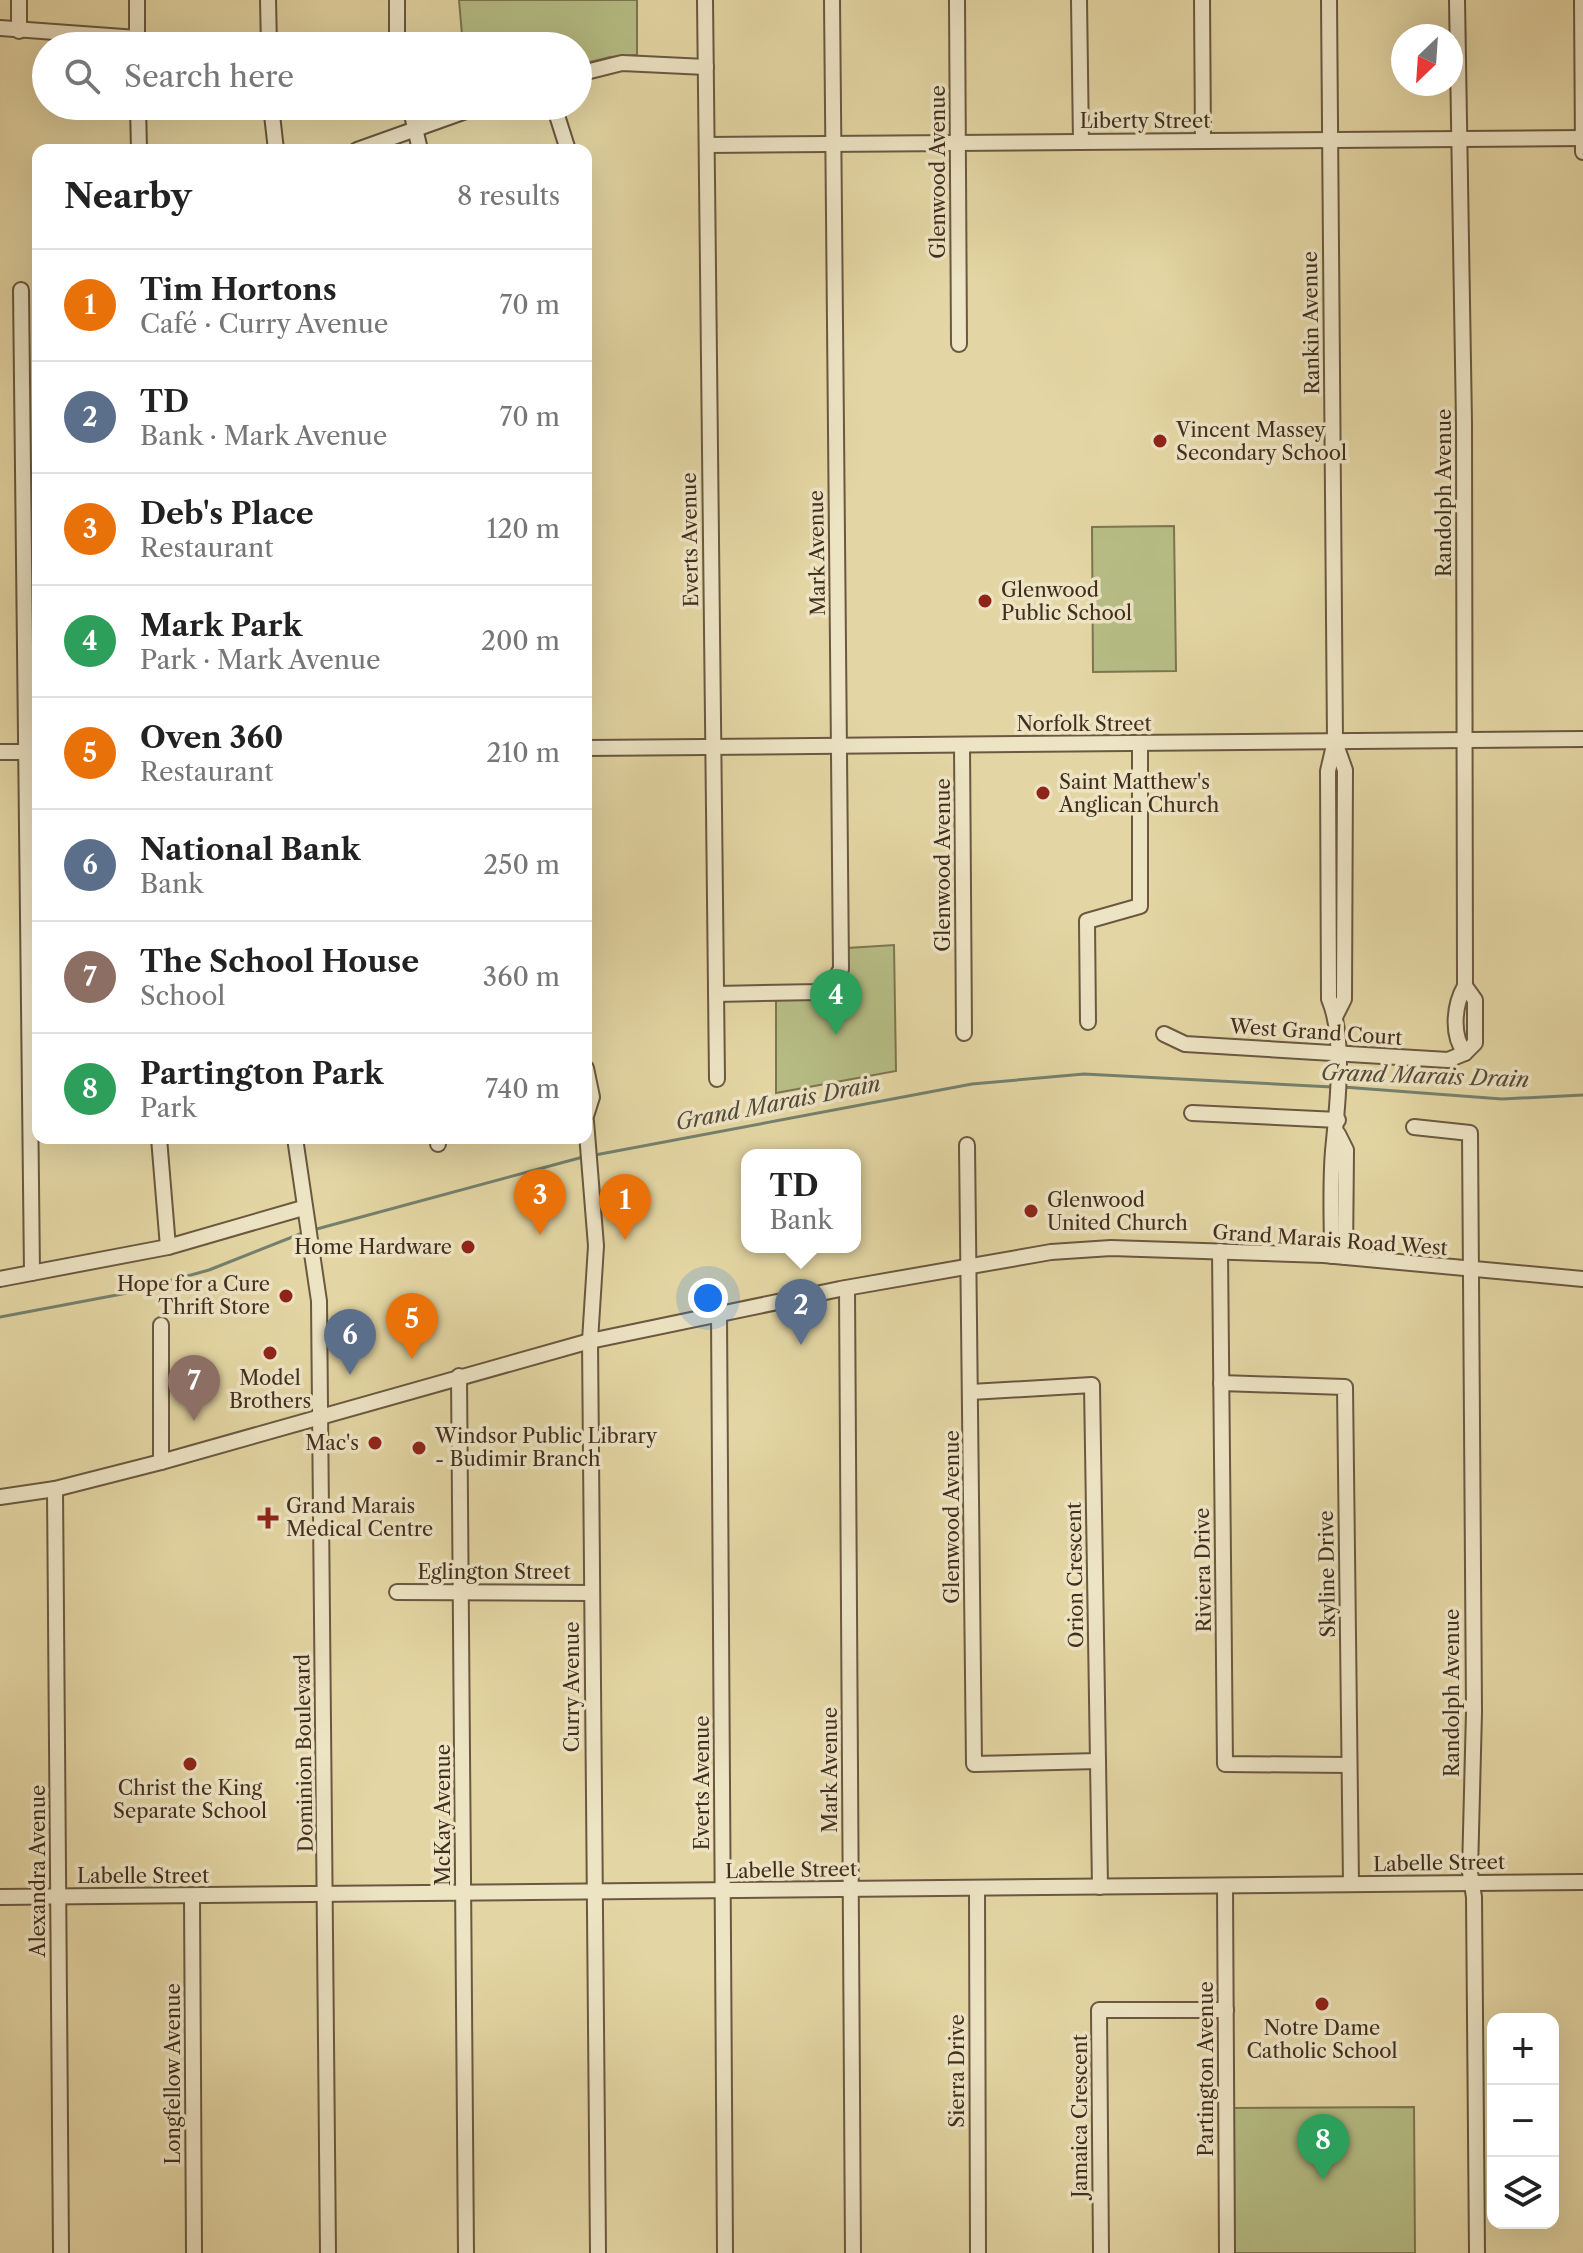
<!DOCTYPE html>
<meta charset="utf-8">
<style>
body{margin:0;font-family:"Libre Caslon Text",serif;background:#f2f2f2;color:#222}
.controls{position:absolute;right:24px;bottom:24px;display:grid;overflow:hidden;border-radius:16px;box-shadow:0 8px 32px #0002}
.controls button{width:72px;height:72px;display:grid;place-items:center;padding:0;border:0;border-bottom:2px solid #e0e0e0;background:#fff;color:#222;font:40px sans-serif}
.compass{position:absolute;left:1391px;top:24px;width:72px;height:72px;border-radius:50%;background:#fff;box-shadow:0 8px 32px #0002;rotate:205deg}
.you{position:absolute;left:708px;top:1298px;width:28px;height:28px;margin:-20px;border:6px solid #fff;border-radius:50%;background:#1a73e8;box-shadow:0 0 0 12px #1a73e833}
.badge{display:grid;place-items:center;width:52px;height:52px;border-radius:50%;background:#8f2418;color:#fff;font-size:26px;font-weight:700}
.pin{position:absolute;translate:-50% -66px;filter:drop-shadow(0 2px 4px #0008)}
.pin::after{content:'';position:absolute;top:42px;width:28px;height:24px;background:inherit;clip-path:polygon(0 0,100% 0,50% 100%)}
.popup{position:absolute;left:741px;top:1149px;width:120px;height:104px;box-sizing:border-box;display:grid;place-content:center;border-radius:16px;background:#fff;filter:drop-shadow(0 2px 6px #0005);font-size:26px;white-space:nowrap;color:#767676}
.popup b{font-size:30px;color:#222}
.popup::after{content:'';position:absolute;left:50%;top:100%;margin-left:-16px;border:16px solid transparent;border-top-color:#fff}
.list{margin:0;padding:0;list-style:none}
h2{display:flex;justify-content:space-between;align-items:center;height:104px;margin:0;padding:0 32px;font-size:34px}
h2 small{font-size:26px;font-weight:400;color:#767676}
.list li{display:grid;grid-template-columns:52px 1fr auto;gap:24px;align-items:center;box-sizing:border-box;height:112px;padding:0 32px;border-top:2px solid #e0e0e0}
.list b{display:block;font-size:30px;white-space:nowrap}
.list p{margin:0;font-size:26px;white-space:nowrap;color:#767676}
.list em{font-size:26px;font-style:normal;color:#767676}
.icon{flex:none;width:44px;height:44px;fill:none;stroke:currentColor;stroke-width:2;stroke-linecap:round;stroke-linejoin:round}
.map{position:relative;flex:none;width:1583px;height:2253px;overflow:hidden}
.search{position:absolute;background:#fff;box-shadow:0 8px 32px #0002;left:32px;top:32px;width:560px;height:88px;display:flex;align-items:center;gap:20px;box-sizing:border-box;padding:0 28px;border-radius:44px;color:#767676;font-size:30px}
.panel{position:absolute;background:#fff;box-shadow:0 8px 32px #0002;left:32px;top:144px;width:560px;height:1000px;border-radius:16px}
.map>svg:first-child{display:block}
.green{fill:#b6bd85;stroke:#7c7652;stroke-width:2}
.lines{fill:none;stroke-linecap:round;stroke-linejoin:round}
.stream{stroke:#74816e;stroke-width:3}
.minor-casing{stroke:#6a5840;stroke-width:18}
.minor{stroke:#ede4c4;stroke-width:14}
.poi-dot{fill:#8f2418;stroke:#ede4c4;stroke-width:3}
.labels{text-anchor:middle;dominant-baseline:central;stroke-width:7;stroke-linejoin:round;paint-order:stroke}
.street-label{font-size:20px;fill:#422e1f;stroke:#ede4c4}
.poi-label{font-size:20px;fill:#422e1f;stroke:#ede4c4;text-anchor:start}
.water-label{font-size:22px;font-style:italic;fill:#534a39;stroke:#ede4c4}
</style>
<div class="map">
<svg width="1583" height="2253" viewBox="0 0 1583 2253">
<rect width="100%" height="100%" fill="#e4d6a4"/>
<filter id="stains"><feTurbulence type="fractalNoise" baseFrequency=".0025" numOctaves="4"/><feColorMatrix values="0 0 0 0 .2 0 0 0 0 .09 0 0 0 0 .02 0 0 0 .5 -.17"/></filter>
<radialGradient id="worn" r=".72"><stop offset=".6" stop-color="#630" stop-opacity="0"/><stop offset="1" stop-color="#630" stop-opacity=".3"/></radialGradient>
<g class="green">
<polygon points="459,0 637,0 637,55 610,57 578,65 578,46 463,46"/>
<polygon points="1174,526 1176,671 1093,672 1092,527"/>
<polygon points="894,945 896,1071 776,1093 776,1000 836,988 846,976 847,948"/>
<polygon points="1414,2107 1415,2253 1233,2253 1232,2108"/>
</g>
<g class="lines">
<g class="stream">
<polyline points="1343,1087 1502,1099 1583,1095"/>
<polyline points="595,1155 972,1084 1084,1074 1332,1087"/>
<polyline points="313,1230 583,1157"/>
<polyline points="0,1317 122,1294 209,1270 305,1232"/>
</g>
<g class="minor-casing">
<g id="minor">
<polyline points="19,0 19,31"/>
<polyline points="137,0 137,46"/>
<polyline points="268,0 269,46"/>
<polyline points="397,0 397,46"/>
<polyline points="705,0 717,1079"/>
<polyline points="957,0 959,344"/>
<polyline points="1079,0 1081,142"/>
<polyline points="1202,0 1203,141"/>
<path d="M1329,0L1335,741L1328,771L1329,999C1346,1039 1337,1108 1333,1151C1330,1186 1332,1222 1332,1256"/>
<path d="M1457,0L1464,423L1465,986C1454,1005 1451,1035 1465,1053"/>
<polyline points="1582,0 1583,152"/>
<polyline points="0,28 137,38"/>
<polyline points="578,74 622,63 706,67"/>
<polyline points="138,106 139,150"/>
<polyline points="271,106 276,150"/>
<polyline points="410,106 420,150"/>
<polyline points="554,106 568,150"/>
<polyline points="707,145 1583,138"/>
<polyline points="357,150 480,106"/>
<polyline points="21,290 32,1273"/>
<polyline points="1335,742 1345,770 1344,999 1336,1015"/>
<polyline points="962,745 964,1033"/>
<polyline points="586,748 1583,739"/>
<polyline points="0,752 38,752"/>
<polyline points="716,994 819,992 832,984 841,969 832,0"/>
<polyline points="1088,1022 1087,921 1140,906 1140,743"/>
<polyline points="1164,1034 1185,1044 1448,1060 1465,1053 1475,1043 1475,1000 1465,986"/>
<polyline points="586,1068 592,1097 586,1116"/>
<polyline points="1192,1113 1338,1120"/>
<polyline points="586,1121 596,1246 590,1341 598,2253"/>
<polyline points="1414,1127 1470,1133 1474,1712 1470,1872 1474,1897 1477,2253"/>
<polyline points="1338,1134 1346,1150 1345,1257"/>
<polyline points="159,1138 168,1247"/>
<polyline points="295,1138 319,1301 328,2253"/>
<polyline points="438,1138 438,1144"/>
<polyline points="967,1145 974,1764 1098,1761"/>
<polyline points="1220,1251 1225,1764 1349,1765"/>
<polyline points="0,1279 168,1247 303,1208"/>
<polyline points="847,1288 853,2253"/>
<polyline points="719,1314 725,2253"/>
<polyline points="161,1325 161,1462"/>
<polyline points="459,1376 466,2253"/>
<polyline points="1221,1383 1345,1387 1351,1884"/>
<polyline points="971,1392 1092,1385 1100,1887"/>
<polyline points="55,1489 61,2253"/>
<polyline points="0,1497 55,1489 161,1462 590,1341 840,1289 1051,1252 1111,1248 1324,1255 1583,1279"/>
<polyline points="397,1592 591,1593"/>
<polyline points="1225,1886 1227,2253"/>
<polyline points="977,1888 978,2253"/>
<polyline points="192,1896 194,2253"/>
<polyline points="0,1897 1583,1882"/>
<polyline points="1101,2253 1099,2010 1226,2010"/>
</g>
</g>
<use href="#minor" class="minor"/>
</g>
<g class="poi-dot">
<circle cx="1160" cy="441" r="8"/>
<circle cx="985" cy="601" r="8"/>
<circle cx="1043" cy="793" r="8"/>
<circle cx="1031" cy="1211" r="8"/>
<circle cx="468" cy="1247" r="8"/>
<circle cx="286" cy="1296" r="8"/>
<circle cx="270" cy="1353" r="8"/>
<circle cx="375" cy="1443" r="8"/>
<circle cx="419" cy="1448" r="8"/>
<path d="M264 1506h8v8h8v8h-8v8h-8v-8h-8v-8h8z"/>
<circle cx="190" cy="1764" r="8"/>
<circle cx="1322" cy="2004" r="8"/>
</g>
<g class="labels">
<g class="street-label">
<text x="1145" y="121">Liberty Street</text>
<text transform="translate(938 172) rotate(-90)">Glenwood Avenue</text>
<text transform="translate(1311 323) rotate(-91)">Rankin Avenue</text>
<text transform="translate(1444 493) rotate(-90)">Randolph Avenue</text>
<text transform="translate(690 540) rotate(-91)">Everts Avenue</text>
<text transform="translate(817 553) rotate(-91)">Mark Avenue</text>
<text x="1084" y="724">Norfolk Street</text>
<text transform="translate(943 865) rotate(-90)">Glenwood Avenue</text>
<text transform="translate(1316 1032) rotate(4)">West Grand Court</text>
<text transform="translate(1330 1240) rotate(4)">Grand Marais Road West</text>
<text transform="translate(952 1517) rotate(-90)">Glenwood Avenue</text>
<text transform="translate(1203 1570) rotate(-91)">Riviera Drive</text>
<text x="494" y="1572">Eglington Street</text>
<text transform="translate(1327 1574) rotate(-91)">Skyline Drive</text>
<text transform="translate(1075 1575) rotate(-91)">Orion Crescent</text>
<text transform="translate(572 1687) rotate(-90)">Curry Avenue</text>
<text transform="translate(1452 1693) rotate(-90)">Randolph Avenue</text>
<text transform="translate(304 1753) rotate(-91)">Dominion Boulevard</text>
<text transform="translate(830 1770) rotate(-90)">Mark Avenue</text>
<text transform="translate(702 1783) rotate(-90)">Everts Avenue</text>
<text transform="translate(443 1815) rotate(-90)">McKay Avenue</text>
<text transform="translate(1439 1863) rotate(-1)">Labelle Street</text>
<text transform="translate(791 1870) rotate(-1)">Labelle Street</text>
<text transform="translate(38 1871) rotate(-90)">Alexandra Avenue</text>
<text x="143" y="1876">Labelle Street</text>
<text transform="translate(1206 2069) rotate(-90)">Partington Avenue</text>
<text transform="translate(957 2071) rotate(-90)">Sierra Drive</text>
<text transform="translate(173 2074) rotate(-90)">Longfellow Avenue</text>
<text transform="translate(1080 2116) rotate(-90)">Jamaica Crescent</text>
</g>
<g class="poi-label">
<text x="1176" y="430">Vincent Massey<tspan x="1176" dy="23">Secondary School</tspan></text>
<text x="1001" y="590">Glenwood<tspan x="1001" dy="23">Public School</tspan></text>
<text x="1059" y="782">Saint Matthew's<tspan x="1059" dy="23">Anglican Church</tspan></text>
<text x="1047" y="1200">Glenwood<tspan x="1047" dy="23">United Church</tspan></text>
<text x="452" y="1247" text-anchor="end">Home Hardware</text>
<text x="270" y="1284" text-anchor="end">Hope for a Cure<tspan x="270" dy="23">Thrift Store</tspan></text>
<text x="270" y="1378" text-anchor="middle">Model<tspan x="270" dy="23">Brothers</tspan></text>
<text x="435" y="1436">Windsor Public Library<tspan x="435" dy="23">- Budimir Branch</tspan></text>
<text x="359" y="1443" text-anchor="end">Mac's</text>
<text x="286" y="1506">Grand Marais<tspan x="286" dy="23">Medical Centre</tspan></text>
<text x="190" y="1788" text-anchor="middle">Christ the King<tspan x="190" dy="23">Separate School</tspan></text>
<text x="1322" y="2028" text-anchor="middle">Notre Dame<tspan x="1322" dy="23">Catholic School</tspan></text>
</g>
<g class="water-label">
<text transform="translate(1425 1076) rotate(2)">Grand Marais Drain</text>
<text transform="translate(778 1103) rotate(-11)">Grand Marais Drain</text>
</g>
</g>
<rect width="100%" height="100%" filter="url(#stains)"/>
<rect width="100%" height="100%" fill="url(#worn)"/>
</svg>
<div class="controls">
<button>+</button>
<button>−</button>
<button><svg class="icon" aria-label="layers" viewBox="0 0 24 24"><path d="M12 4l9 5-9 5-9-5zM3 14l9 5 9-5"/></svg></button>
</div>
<svg class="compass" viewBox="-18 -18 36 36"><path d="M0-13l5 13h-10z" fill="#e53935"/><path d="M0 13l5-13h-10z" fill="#767676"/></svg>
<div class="you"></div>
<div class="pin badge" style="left:625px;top:1240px;background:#e8710a">1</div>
<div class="pin badge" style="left:801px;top:1345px;background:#5c6f8a">2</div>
<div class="popup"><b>TD</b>Bank</div>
<div class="pin badge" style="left:540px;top:1235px;background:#e8710a">3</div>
<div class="pin badge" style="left:836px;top:1035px;background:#2e9e5b">4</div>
<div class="pin badge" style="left:412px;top:1359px;background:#e8710a">5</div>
<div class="pin badge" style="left:350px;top:1375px;background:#5c6f8a">6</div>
<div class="pin badge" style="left:194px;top:1421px;background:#8d6e63">7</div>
<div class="pin badge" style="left:1323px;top:2180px;background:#2e9e5b">8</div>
<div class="search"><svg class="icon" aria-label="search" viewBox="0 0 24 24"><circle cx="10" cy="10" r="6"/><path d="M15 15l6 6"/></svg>Search here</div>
<section class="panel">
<h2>Nearby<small>8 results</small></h2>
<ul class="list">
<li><span class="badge" style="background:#e8710a">1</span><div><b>Tim Hortons</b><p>Café · Curry Avenue</p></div><em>70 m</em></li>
<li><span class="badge" style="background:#5c6f8a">2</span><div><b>TD</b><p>Bank · Mark Avenue</p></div><em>70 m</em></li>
<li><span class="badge" style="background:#e8710a">3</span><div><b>Deb's Place</b><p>Restaurant</p></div><em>120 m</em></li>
<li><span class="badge" style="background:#2e9e5b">4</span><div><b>Mark Park</b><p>Park · Mark Avenue</p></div><em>200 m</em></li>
<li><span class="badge" style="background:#e8710a">5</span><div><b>Oven 360</b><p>Restaurant</p></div><em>210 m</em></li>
<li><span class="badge" style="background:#5c6f8a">6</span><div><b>National Bank</b><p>Bank</p></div><em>250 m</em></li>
<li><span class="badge" style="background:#8d6e63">7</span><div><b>The School House</b><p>School</p></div><em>360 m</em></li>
<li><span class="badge" style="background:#2e9e5b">8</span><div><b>Partington Park</b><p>Park</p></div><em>740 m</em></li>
</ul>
</section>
</div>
